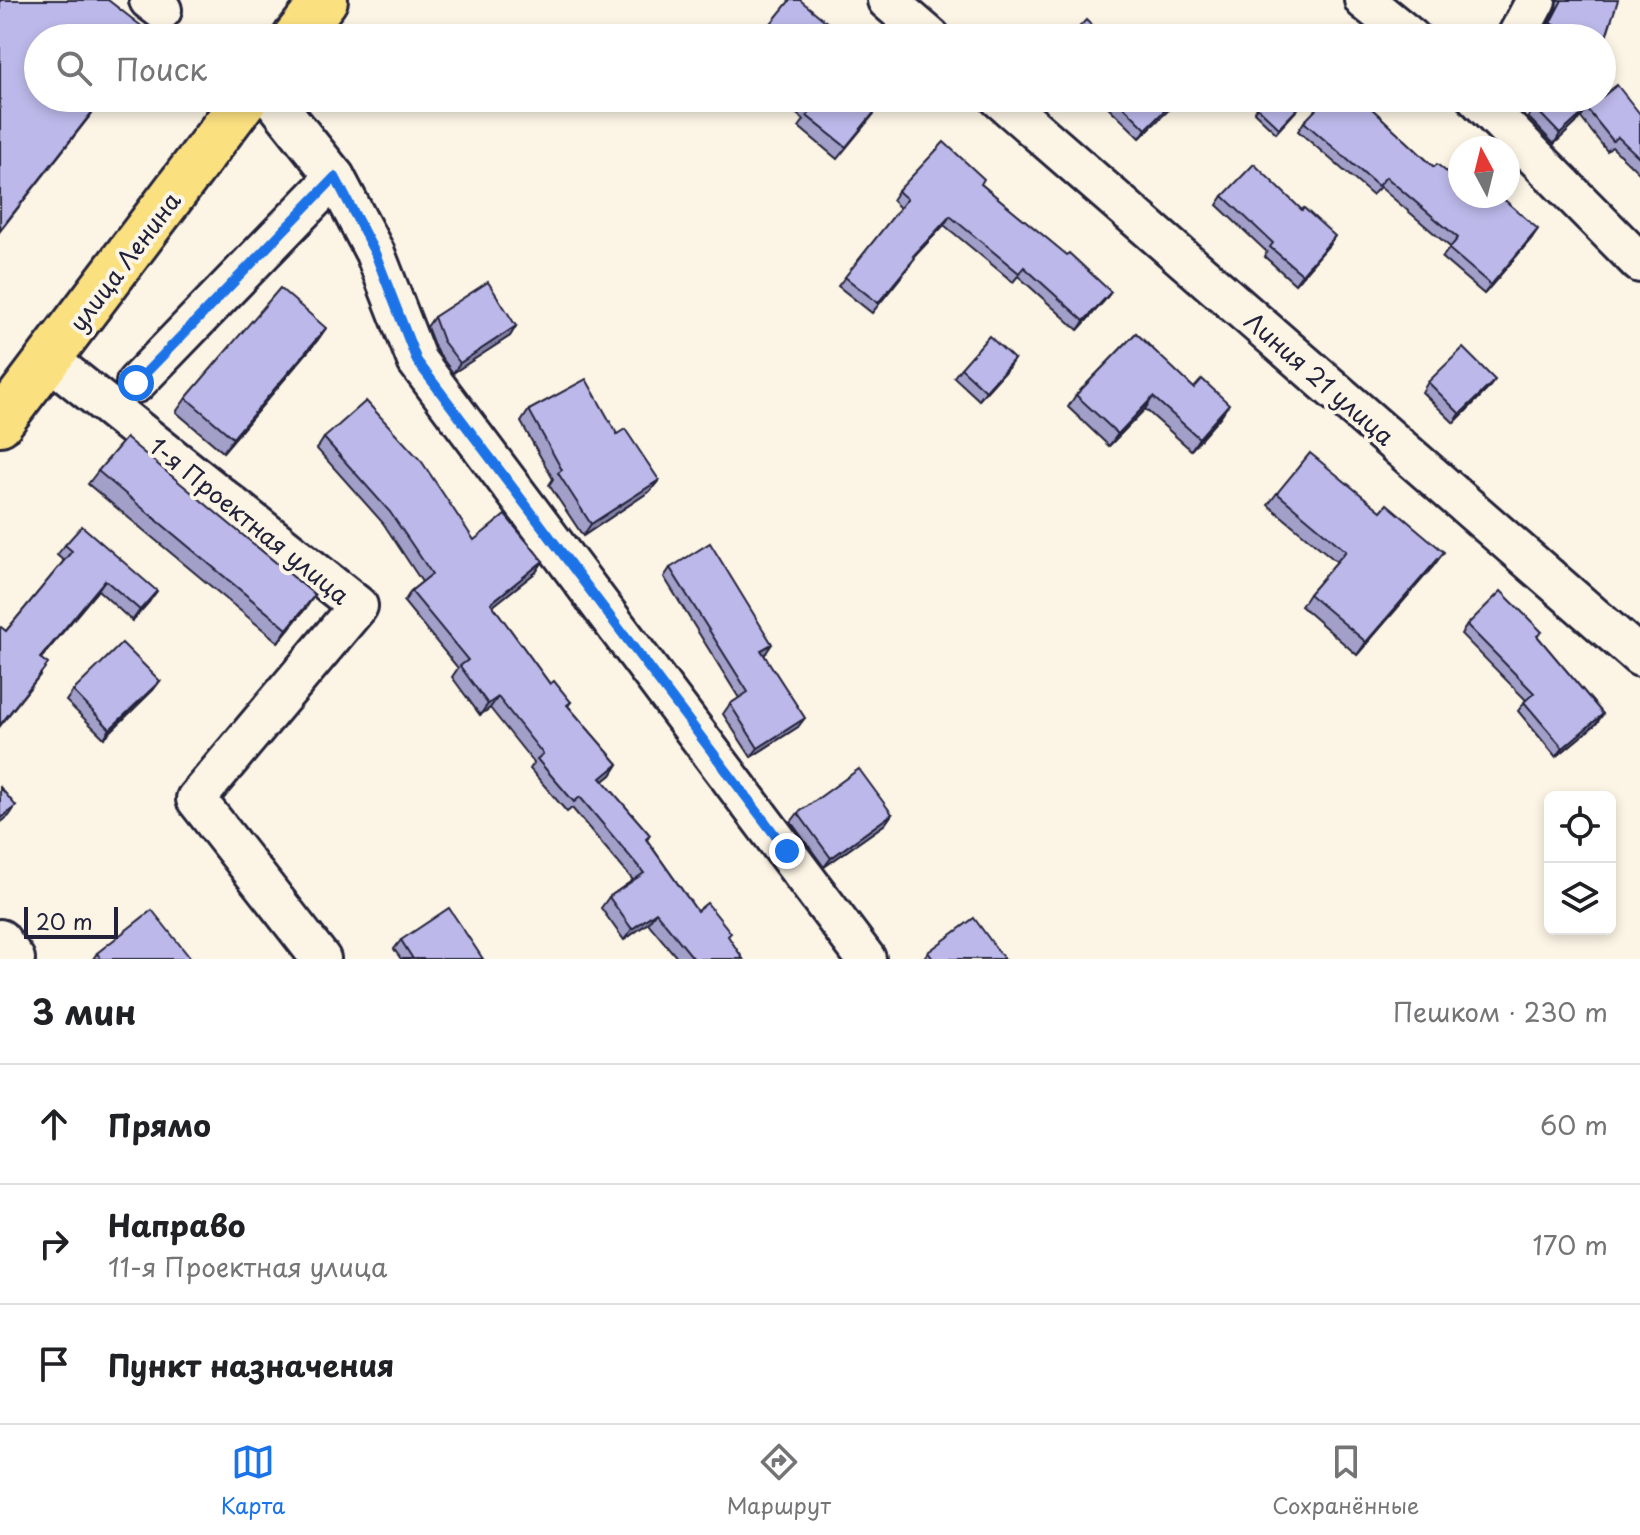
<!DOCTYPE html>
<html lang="ru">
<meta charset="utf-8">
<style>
body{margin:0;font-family:"Playpen Sans",sans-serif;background:#f6f6f6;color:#202124}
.controls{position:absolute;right:24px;bottom:24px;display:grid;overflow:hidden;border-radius:12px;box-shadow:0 4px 12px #0003}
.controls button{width:72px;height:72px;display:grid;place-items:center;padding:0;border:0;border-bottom:2px solid #e0e0e0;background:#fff;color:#202124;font:40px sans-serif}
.compass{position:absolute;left:1448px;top:136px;width:72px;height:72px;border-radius:50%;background:#fff;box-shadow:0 4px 12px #0003;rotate:353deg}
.scale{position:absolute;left:24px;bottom:20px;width:94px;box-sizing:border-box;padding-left:8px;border:4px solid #22223b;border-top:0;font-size:22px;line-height:28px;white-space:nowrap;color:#22223b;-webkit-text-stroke:6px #fcf5e5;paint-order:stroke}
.stop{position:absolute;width:24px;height:24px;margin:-18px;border:6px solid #1a73e8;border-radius:50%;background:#fff}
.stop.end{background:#1a73e8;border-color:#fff;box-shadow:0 2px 8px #0008}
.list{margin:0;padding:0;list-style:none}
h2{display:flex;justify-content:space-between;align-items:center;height:104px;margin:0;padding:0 32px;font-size:34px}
h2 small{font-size:26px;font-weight:400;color:#757577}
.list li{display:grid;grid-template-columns:52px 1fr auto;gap:24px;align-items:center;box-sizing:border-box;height:120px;padding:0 32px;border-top:2px solid #e0e0e0}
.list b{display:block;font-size:30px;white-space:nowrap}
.list p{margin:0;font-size:26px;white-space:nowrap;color:#757577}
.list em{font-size:26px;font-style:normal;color:#757577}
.icon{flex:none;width:44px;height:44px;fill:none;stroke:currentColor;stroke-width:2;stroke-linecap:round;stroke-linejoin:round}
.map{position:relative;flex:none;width:1640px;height:959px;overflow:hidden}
.search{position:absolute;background:#fff;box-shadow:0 4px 12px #0003;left:24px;right:24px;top:24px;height:88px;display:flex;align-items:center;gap:20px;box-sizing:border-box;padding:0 28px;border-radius:44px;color:#757577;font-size:30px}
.sheet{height:464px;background:#fff}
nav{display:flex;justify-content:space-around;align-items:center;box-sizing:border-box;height:112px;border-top:2px solid #e0e0e0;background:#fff;font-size:22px;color:#757577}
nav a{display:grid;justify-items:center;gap:4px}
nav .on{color:#1a73e8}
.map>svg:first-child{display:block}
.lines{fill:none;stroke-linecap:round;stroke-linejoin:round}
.minor-casing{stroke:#22223b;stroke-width:44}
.major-casing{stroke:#22223b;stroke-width:50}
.minor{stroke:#fcf5e5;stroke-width:38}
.major{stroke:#fbe080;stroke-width:44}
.wall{fill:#a29fc9;stroke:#22223b;stroke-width:2}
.shaded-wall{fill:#8482a4;stroke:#22223b;stroke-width:2}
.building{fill:#bcb9ea;stroke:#22223b;stroke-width:2}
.route{stroke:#1a73e8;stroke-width:10}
.labels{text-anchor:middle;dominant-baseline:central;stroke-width:8;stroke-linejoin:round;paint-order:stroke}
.street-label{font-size:24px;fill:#22223b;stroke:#fcf5e5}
</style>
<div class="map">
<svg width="1640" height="959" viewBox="0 0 1640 959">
<rect width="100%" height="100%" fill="#fcf5e5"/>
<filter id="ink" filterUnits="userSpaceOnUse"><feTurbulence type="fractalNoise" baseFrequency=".0125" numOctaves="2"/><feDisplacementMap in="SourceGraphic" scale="16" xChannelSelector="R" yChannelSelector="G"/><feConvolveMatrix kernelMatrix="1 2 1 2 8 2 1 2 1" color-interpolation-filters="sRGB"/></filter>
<g filter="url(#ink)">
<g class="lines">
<g class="minor-casing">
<g id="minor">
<polyline points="149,0 162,10"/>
<polyline points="887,0 931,38"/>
<polyline points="1364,0 1411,38"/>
<polyline points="1516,38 1536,0"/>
<polyline points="272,98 335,177 375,253 417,361 866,959"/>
<polyline points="999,98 1640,657"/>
<polyline points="1477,98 1640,263"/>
<polyline points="50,360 358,606 196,799 321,959"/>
<polyline points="136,383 335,177"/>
<polyline points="0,939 15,959"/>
</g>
</g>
<g class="major-casing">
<g id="major">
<polyline points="295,38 325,0"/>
<polyline points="0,423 246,98"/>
</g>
</g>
<use href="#minor" class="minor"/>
<use href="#major" class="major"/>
</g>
<g class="wall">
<polygon points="1557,0 1618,0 1544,32 1556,10"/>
<polygon points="777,98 887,98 837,159 799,127 804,120"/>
<polygon points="1099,98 1179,98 1140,138"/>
<polygon points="1257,107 1297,110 1276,133 1254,112"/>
<polygon points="1534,107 1582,114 1576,123 1554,144 1528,117"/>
<polygon points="1371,108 1434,167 1532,238 1484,294 1442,258 1450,247 1380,187 1372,195 1298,131 1304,122"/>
<polygon points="1587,109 1640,114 1640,174 1612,147 1607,151 1581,118"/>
<polygon points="981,184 1111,292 1104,301 1078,330 1018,276 1013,282 944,225 914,257 909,267 872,313 838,286 900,208 892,200 898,191"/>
<polygon points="1223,196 1329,245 1295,284 1264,256 1267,252 1217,205"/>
<polygon points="434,317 516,326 510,336 453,373 436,350 427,327"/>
<polygon points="326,328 317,341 223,452 176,412 186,398"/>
<polygon points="1136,333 1221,416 1191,450 1145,409 1109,446 1068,407 1076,395"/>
<polygon points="1014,359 1008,368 979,400 954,377 961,368"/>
<polygon points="1428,382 1488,389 1454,423 1422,392"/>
<polygon points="529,410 617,434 659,480 650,491 583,536 549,485 553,479 521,422"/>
<polygon points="324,438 474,540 543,561 536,572 493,606 550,684 571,702 568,706 618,764 611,775 603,781 650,835 647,840 697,911 728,937 743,959 678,959 648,923 624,940 601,908 609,897 633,880 572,808 567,812 530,769 534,763 490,708 480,715 452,677 458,668 404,602 411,591 422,582 383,523 317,449"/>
<polygon points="98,471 306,608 278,642 88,484"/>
<polygon points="1277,493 1435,564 1357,655 1301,606 1309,594 1337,562 1268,505"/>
<polygon points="65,545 149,602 132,621 98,590 41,658 41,674 0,726 0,628 6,631 64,561 57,555"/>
<polygon points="670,568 766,653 764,654 798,727 751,757 723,714 730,704 739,698 664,577"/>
<polygon points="1467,625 1538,637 1603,714 1596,724 1556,757 1518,711 1526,700 1461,634"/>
<polygon points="160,681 153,690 104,738 66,701 73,691"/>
<polygon points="798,813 892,814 885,824 824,867 791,822"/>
<polygon points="401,940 483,959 401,959 394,949"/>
<polygon points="928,952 1004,959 923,959"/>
<polygon points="97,953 191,959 93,959"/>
</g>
<g class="shaded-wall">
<polygon points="1550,23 1599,38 1562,38 1544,32"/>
<polygon points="103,98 104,98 0,231 0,230"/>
<polygon points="1177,98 1179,98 1177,102 1140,138 1146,129"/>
<polygon points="1582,114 1576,123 1554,144 1560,134"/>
<polygon points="950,216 944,225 906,265 913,256"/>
<polygon points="1538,229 1532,238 1484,294 1491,285"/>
<polygon points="1335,236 1329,245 1295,284 1302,274"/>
<polygon points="1111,292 1104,301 1078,330 1084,321"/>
<polygon points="516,326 510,336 453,373 460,363"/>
<polygon points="326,328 317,341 223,452 233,438"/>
<polygon points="1014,359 1008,368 979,400 986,391"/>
<polygon points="1495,380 1488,389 1454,423 1460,414"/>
<polygon points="1153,397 1145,409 1109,446 1118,434"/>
<polygon points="1229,404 1221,416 1191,450 1199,438"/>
<polygon points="659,480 650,491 583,536 591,524"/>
<polygon points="1444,552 1435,564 1357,655 1366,642"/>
<polygon points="543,561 536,572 483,614 491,603"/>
<polygon points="105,580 98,590 33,668 40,658"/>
<polygon points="157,591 149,602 132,621 140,610"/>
<polygon points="315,595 306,608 278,642 287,629"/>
<polygon points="772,644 766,653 755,660 761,650"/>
<polygon points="160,681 153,690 104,738 110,729"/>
<polygon points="498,697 490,708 480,715 488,704"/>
<polygon points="1603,714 1596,724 1556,757 1563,748"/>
<polygon points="805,718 798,727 751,757 758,748"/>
<polygon points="618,764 611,775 594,789 601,778"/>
<polygon points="16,806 9,816 0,823 0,819"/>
<polygon points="892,814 885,824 824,867 831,858"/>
<polygon points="656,912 648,923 624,940 632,929"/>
</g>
<g class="building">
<polygon points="0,0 108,0 153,35 150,38 38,38 38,98 103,98 0,230"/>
<polygon points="790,0 800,0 846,38 759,38"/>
<polygon points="1562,0 1618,0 1605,40 1550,23"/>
<polygon points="1086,20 1104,38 1069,38"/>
<polygon points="1617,85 1640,114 1640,158 1618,137 1613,141 1587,109"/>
<polygon points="799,98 886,98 846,147 807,116 813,109"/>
<polygon points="1115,98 1177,98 1146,129"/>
<polygon points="1266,98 1293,98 1301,105 1279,128 1257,107"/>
<polygon points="1327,98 1367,98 1374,104 1371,108 1434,167 1437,164 1460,183 1460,196 1475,196 1486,205 1493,196 1500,196 1538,229 1491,285 1449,249 1458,238 1386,177 1378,186 1304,122"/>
<polygon points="1544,98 1567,98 1582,114 1560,134 1534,107"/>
<polygon points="944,142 984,179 981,184 1067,255 1069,253 1111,292 1084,321 1024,267 1019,273 950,216 913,256 915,258 878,303 845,277 907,199 898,191"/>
<polygon points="1254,164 1302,210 1304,208 1335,236 1302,274 1270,247 1273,243 1223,196"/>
<polygon points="488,282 516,326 460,363 443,341 434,317"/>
<polygon points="280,288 326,328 233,438 186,398"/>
<polygon points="1136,333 1194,388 1202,379 1229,404 1199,438 1153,397 1118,434 1076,395"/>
<polygon points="989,336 1014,359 986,391 961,368"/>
<polygon points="1463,348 1495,380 1460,414 1428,382"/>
<polygon points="586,379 617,434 625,429 659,480 591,524 558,473 562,470 529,410"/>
<polygon points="366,401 422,462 474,540 505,515 543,561 491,603 550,684 554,681 571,702 567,705 618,764 601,778 650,835 646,839 697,911 707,903 731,933 728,936 743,959 694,959 656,912 632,929 609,897 644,873 580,797 574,802 537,759 543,754 498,697 488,704 460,666 468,660 411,591 432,574 390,512 324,438"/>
<polygon points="126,438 315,595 287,629 98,471"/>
<polygon points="1310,453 1381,511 1387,504 1444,552 1366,642 1309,594 1346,551 1277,493"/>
<polygon points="82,526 157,591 140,610 105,580 40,658 48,664 0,725 0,628 1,627 6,631 72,551 65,545"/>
<polygon points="710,543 772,644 761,650 805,718 758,748 730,704 748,692 670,568"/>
<polygon points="1501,591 1542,632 1537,636 1603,714 1563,748 1524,702 1534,693 1467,625"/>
<polygon points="122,643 160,681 110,729 73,691"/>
<polygon points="859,769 892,814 831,858 798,813"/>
<polygon points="0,787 16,806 0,819"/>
<polygon points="449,908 483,959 413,959 401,940"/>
<polygon points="152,910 191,959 101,959 97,953"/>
<polygon points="974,918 1004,959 933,959 928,952"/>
</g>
</g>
<g class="lines" filter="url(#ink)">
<polyline class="route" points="136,383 335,177 375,253 417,361 787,851"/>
</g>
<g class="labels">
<g class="street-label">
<text transform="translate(124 261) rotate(-53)">улица Ленина</text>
<text transform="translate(1320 378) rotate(41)">Линия 21 улица</text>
<text transform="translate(250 520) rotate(39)">1-я Проектная улица</text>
</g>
</g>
</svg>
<div class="controls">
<button><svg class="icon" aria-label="locate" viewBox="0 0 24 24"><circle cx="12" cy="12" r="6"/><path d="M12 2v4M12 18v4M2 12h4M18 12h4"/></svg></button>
<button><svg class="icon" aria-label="layers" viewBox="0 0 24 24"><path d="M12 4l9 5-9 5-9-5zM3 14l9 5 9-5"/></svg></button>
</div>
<svg class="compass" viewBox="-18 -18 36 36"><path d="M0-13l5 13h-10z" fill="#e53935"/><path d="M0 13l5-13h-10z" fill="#757577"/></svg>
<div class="scale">20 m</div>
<div class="stop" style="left:136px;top:383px"></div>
<div class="stop end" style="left:787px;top:851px"></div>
<div class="search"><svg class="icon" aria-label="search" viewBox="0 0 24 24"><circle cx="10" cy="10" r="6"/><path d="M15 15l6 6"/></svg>Поиск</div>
</div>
<section class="sheet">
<h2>3 мин<small>Пешком · 230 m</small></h2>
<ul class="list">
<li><svg class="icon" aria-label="ahead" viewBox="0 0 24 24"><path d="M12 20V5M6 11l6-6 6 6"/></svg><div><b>Прямо</b></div><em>60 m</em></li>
<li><svg class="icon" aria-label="right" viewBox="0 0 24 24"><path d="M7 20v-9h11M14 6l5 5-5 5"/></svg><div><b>Направо</b><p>11-я Проектная улица</p></div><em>170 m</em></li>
<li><svg class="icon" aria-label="arrive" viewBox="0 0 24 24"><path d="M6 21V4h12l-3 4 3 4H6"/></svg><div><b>Пункт назначения</b></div></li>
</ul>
</section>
<nav>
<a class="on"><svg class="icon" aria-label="map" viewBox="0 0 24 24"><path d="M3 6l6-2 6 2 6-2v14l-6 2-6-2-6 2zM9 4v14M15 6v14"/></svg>Карта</a>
<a><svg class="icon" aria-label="directions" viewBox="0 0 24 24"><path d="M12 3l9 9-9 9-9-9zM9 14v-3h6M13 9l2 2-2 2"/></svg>Маршрут</a>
<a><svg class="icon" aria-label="saved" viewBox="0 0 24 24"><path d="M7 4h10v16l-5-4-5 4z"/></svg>Сохранённые</a>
</nav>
